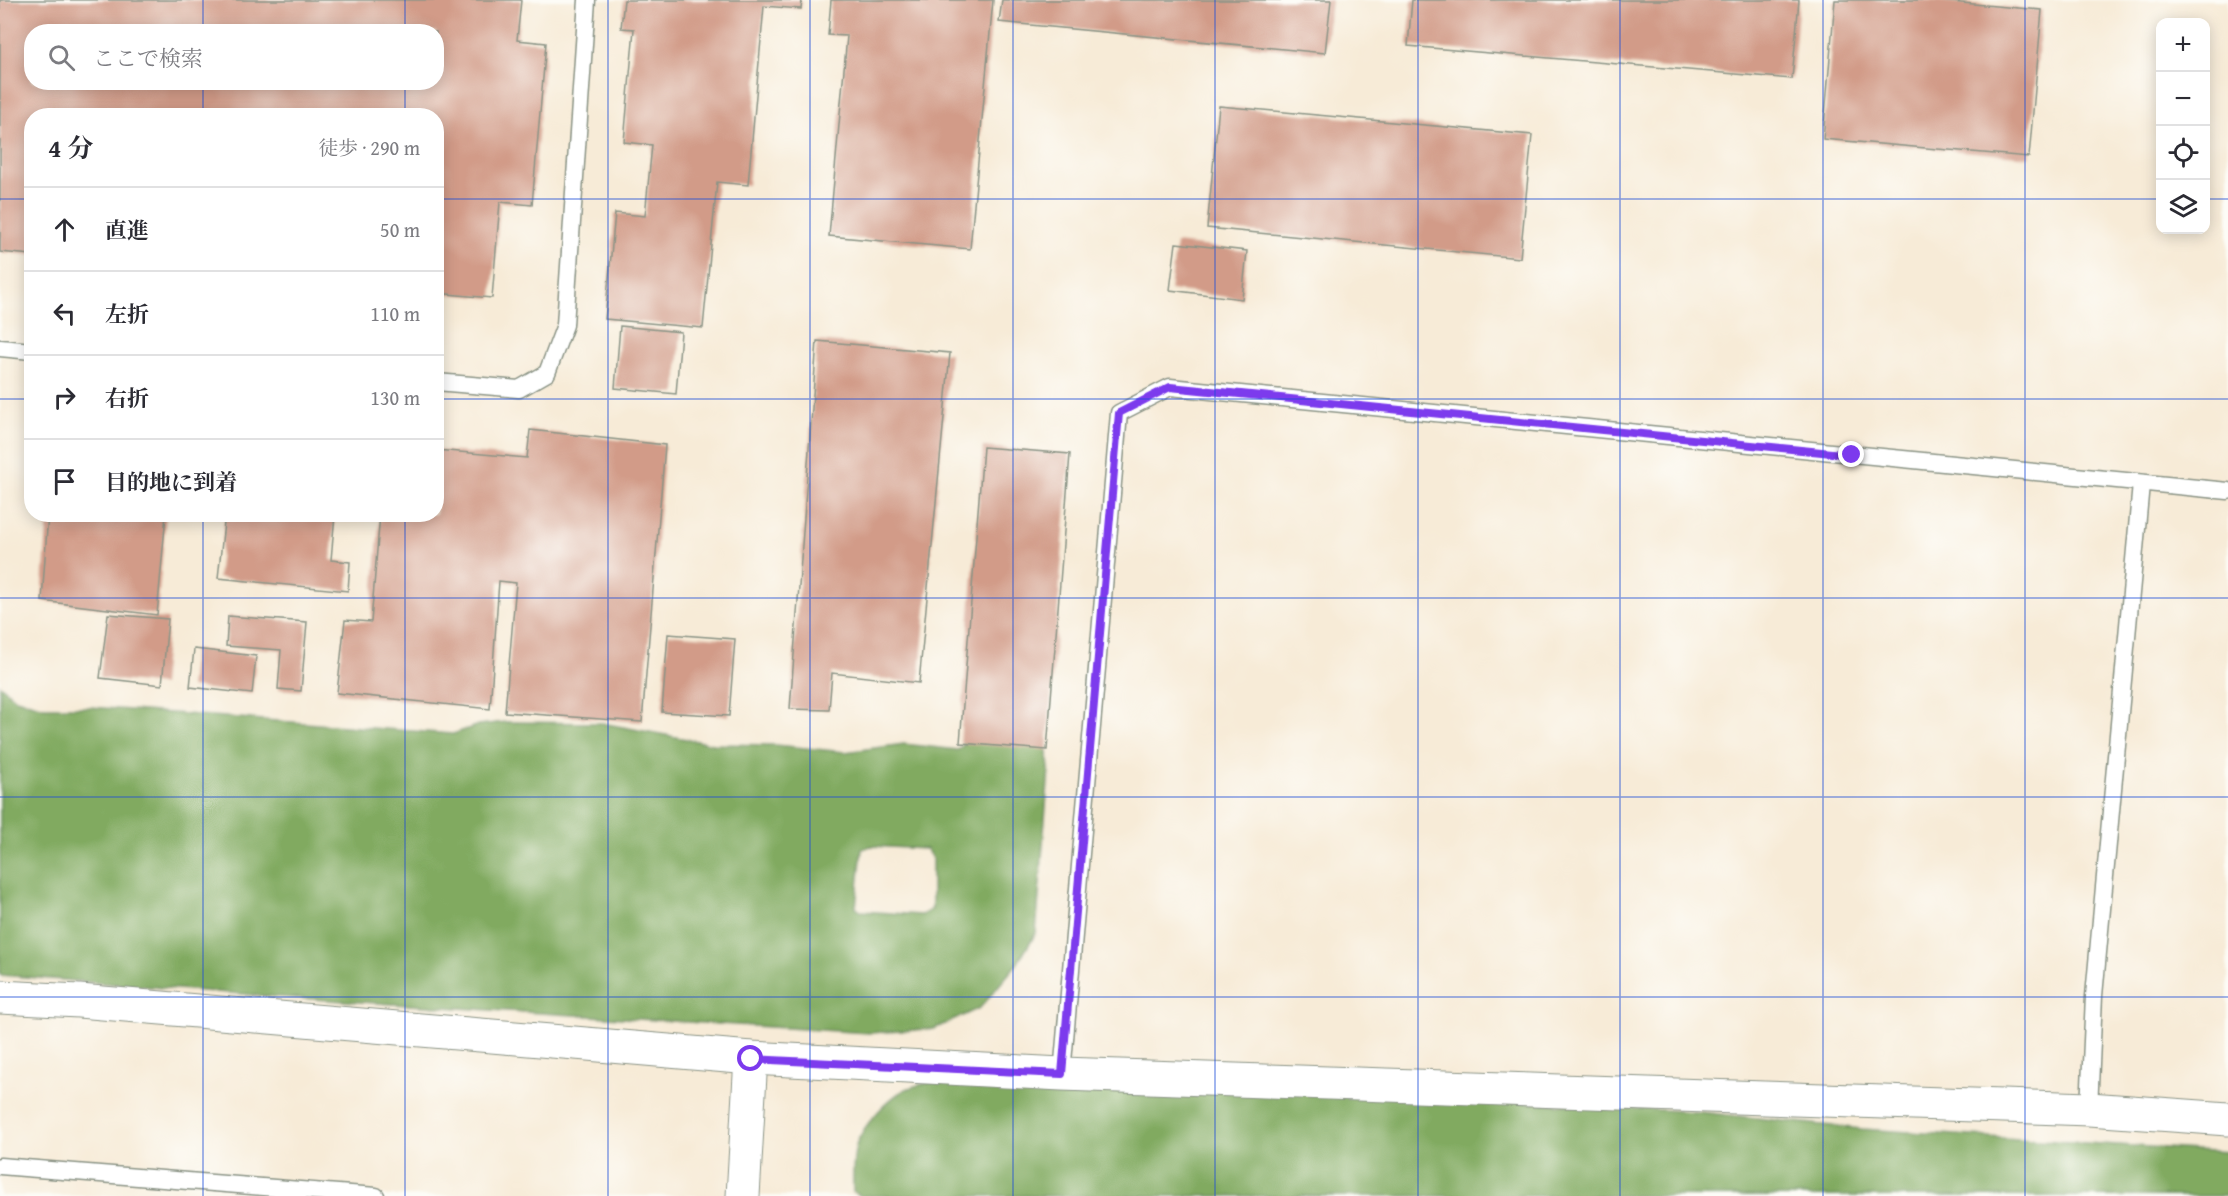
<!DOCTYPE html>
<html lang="ja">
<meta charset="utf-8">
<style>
body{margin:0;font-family:"Gentium Book Plus","Noto Serif JP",serif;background:#f7f7f7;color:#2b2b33}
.controls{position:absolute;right:18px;top:18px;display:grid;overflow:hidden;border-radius:12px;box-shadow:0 3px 15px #0003}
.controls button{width:54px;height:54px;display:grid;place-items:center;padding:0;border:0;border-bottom:2px solid #e1e1e2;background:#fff;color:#2b2b33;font:30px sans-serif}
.stop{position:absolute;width:18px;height:18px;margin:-14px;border:4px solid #7c3aed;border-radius:50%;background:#fff}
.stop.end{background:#7c3aed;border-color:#fff;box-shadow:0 2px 6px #0008}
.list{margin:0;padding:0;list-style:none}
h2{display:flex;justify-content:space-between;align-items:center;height:78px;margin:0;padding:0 24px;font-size:26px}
h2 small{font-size:20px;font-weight:400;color:#7c7c81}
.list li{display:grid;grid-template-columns:39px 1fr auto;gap:18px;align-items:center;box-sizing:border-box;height:84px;padding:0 24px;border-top:2px solid #e1e1e2}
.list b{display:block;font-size:22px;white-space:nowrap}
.list em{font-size:20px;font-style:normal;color:#7c7c81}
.icon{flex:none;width:33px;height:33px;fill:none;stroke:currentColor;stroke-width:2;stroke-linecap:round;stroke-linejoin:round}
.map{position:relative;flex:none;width:2228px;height:1196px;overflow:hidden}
.search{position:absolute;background:#fff;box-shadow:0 3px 15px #0003;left:24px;top:24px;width:420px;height:66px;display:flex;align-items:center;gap:15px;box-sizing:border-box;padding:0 21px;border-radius:24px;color:#7c7c81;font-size:22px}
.panel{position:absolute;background:#fff;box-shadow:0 3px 15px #0003;left:24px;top:108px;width:420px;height:414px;border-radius:24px}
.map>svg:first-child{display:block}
.forest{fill:#81aa61;stroke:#50744a;stroke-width:1.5;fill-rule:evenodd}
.building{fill:#d29b88;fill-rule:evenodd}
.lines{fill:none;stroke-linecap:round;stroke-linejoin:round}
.service-casing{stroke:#8b9486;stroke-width:19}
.tertiary-casing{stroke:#8b9486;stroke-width:35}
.service{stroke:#fff;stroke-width:16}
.tertiary{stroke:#fff;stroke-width:33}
.route{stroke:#7c3aed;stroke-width:8}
.grid{fill:none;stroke:#1d4ed8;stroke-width:1.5;stroke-opacity:0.55}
</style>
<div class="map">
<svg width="2228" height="1196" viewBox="0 0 2228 1196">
<rect width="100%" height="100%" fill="#fdfcf7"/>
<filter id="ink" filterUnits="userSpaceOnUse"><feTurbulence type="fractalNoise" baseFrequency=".0167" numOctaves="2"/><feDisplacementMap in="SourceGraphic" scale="12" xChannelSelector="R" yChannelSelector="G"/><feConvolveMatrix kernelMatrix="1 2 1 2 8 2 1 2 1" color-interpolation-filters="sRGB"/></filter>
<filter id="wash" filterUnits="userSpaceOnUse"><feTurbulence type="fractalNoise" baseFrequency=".008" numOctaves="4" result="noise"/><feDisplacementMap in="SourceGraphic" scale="24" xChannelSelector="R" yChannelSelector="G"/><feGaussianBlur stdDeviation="1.35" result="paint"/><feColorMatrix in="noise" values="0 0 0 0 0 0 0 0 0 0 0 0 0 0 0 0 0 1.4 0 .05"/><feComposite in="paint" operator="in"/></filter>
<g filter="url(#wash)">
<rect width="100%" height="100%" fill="#f7ebd7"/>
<g class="forest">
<path d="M0,685L16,699L44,707H90L453,734L479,725L506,722L602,723L713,744L776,745L845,752L904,744L958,750L972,736L1046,743L1049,769L1036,933L1017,964L980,1008L934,1029L869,1033L278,997L0,975ZM871,846L926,849L932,858V909L922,915L860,911L856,907L862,849Z"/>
<path d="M989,1073L1700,1112L1862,1129L2228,1152V1196H860L853,1192C853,1177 852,1161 856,1146C862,1126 891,1093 912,1087C936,1079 964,1077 989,1073Z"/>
</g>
<g id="blocks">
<g class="building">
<path d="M0,0H521L517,40L546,43L532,205L500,202L492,298L436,293V116H32V255L0,252ZM32,32H436V82H32Z"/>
<polygon points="624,0 802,0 801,9 764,6 748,185 717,182 703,328 605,319 615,213 645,216 652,145 624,142 634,29 621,28"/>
<polygon points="831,0 993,0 970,249 829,236 847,36 828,35"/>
<polygon points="1002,0 1331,0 1325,53 999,22"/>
<polygon points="1412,0 1799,0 1792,79 1408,46"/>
<polygon points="1835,0 1928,0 2042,10 2029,157 1823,139"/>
<polygon points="1219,106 1532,135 1520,258 1207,228"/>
<polygon points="1176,243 1247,251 1242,299 1170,290"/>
<polygon points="620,326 681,332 676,394 615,388"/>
<polygon points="817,341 950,353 919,683 832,673 829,710 790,709"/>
<polygon points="530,430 665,445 642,722 505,712 516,583 499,581 490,709 337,693 345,620 371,622 380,514 436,514 436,450 527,458"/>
<polygon points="983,447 1070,454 1047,750 960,743"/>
<polygon points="48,514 166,514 157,615 42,601"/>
<polygon points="225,514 335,514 331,560 350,562 348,591 218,578"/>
<polygon points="108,614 168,619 162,685 100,678"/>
<polygon points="228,616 307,622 301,691 278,689 281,650 226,646"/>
<polygon points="668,634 735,639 729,716 662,712"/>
<polygon points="194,649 256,656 252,694 190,687"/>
</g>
</g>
</g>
<g filter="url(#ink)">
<use href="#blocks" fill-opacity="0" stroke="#8b9486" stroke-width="1.5"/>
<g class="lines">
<g class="service-casing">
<g id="service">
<polyline points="0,348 32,351"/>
<polyline points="436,382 519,389 547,373 565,325 587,0"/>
<polyline points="1062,1074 1119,413 1170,387 2228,491"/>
<polyline points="2089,1109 2094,996 2141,484"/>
<polyline points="0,1166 376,1196"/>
</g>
</g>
<g class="tertiary-casing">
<g id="tertiary">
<polyline points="0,997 79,1001 751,1058 1062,1074 2089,1109 2228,1119"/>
<polyline points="743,1196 751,1058"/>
</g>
</g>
<use href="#service" class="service"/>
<use href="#tertiary" class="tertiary"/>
</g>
</g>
<g class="lines" filter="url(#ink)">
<polyline class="route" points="751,1059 1062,1074 1119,413 1170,387 1852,455"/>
</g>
<path class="grid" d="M203,0V32M405,0V32M608,0V1196M810,0V1196M1013,0V1196M1215,0V1196M1418,0V1196M1620,0V1196M1823,0V1196M2025,0V1196M203,82V116M405,82V116M0,199H32M436,199H2160M2206,199H2228M0,399H32M436,399H2228M203,514V1196M405,514V1196M0,598H2228M0,797H2228M0,997H2228"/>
</svg>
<div class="controls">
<button>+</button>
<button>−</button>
<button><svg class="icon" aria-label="locate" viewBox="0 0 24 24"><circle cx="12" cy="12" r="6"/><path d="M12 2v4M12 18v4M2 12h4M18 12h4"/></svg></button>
<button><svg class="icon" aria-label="layers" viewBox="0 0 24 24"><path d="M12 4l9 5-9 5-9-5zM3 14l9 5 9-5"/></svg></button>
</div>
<div class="stop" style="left:751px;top:1059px"></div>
<div class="stop end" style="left:1852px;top:455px"></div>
<div class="search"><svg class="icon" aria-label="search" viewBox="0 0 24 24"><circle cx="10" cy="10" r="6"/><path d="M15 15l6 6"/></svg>ここで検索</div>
<section class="panel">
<h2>4 分<small>徒歩 · 290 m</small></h2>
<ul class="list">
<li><svg class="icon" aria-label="ahead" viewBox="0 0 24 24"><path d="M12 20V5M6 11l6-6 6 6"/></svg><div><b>直進</b></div><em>50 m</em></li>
<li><svg class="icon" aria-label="left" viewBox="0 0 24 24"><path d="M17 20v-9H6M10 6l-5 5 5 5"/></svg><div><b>左折</b></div><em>110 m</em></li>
<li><svg class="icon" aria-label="right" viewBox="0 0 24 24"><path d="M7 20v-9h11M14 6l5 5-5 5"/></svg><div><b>右折</b></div><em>130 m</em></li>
<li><svg class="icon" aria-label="arrive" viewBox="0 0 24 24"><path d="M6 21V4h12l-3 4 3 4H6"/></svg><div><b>目的地に到着</b></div></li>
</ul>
</section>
</div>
